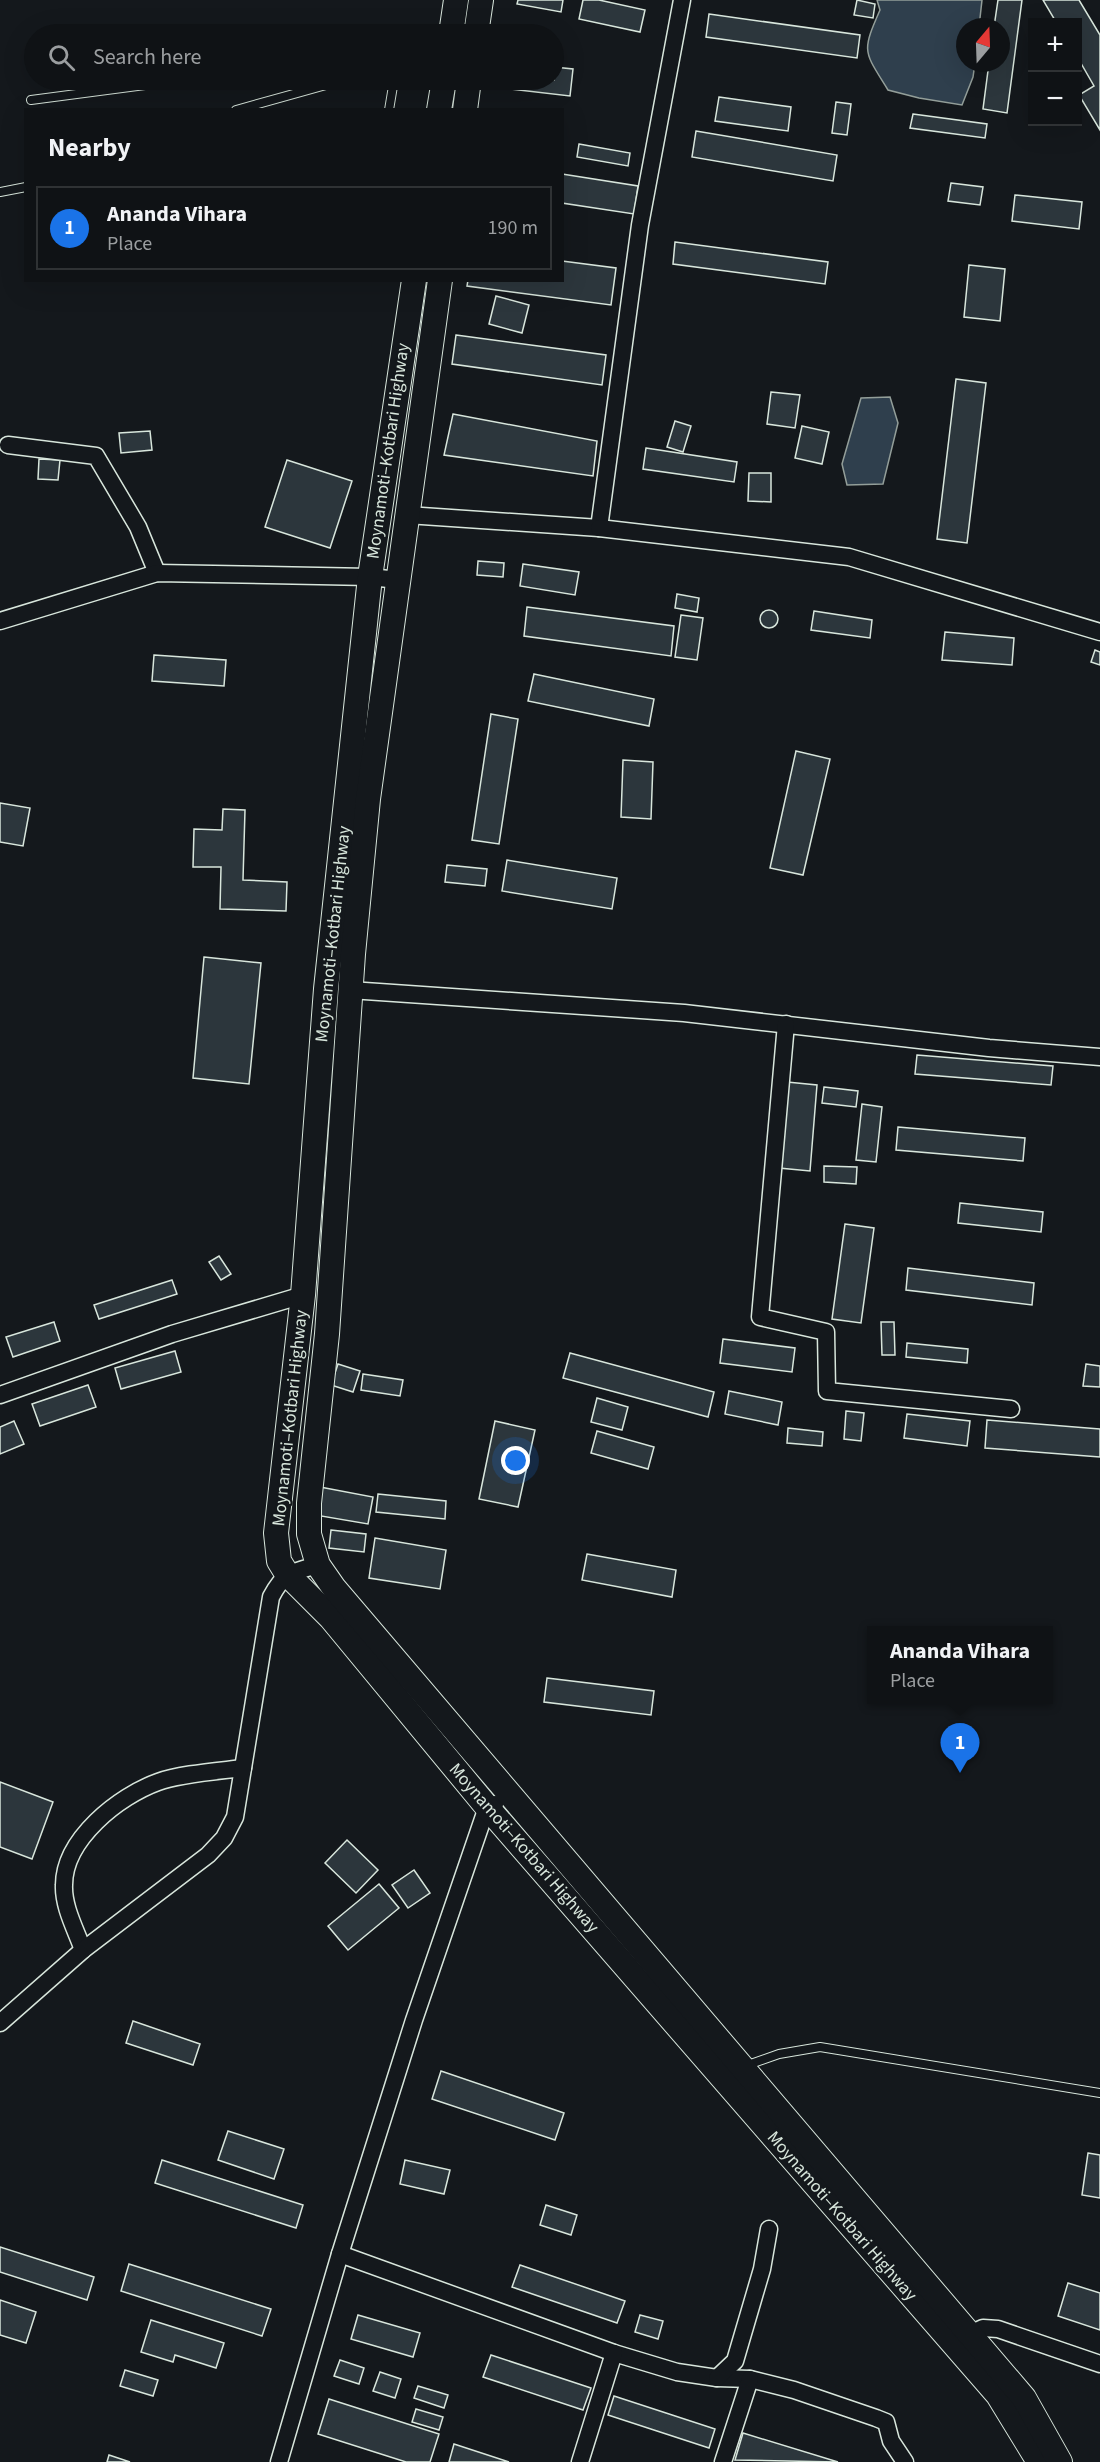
<!DOCTYPE html>
<meta charset="utf-8">
<style>
body{margin:0;font-family:"Source Sans 3",sans-serif;background:#181b1e;color:#f1f3f6}
.controls{position:absolute;right:18px;top:18px;display:grid;overflow:hidden;border-radius:0px;box-shadow:0 6px 24px #0002}
.controls button{width:54px;height:54px;display:grid;place-items:center;padding:0;border:0;border-bottom:2px solid #2f3234;background:#0f1215;color:#f1f3f6;font:30px sans-serif}
.compass{position:absolute;left:956px;top:18px;width:54px;height:54px;border-radius:50%;background:#0f1215;box-shadow:0 6px 24px #0002;rotate:19deg}
.you{position:absolute;left:516px;top:1461px;width:21px;height:21px;margin:-15px;border:4px solid #fff;border-radius:50%;background:#1a73e8;box-shadow:0 0 0 9px #1a73e833}
.badge{display:grid;place-items:center;width:39px;height:39px;border-radius:50%;background:#1a73e8;color:#fff;font-size:20px;font-weight:700}
.pin{position:absolute;translate:-50% -50px;filter:drop-shadow(0 2px 3px #0008)}
.pin::after{content:'';position:absolute;top:32px;width:21px;height:18px;background:inherit;clip-path:polygon(0 0,100% 0,50% 100%)}
.popup{position:absolute;left:867px;top:1626px;width:186px;height:78px;box-sizing:border-box;display:grid;place-content:center;border-radius:0px;background:#0f1215;filter:drop-shadow(0 2px 4px #0005);font-size:20px;white-space:nowrap;color:#9b9ea0}
.popup b{font-size:22px;color:#f1f3f6}
.popup::after{content:'';position:absolute;left:50%;top:100%;margin-left:-12px;border:12px solid transparent;border-top-color:#0f1215}
.list{margin:0;padding:0;list-style:none}
h2{display:flex;justify-content:space-between;align-items:center;height:78px;margin:0;padding:0 24px;font-size:26px}
h2 small{font-size:20px;font-weight:400;color:#9b9ea0}
.list li{display:grid;grid-template-columns:39px 1fr auto;gap:18px;align-items:center;box-sizing:border-box;height:84px;margin:0 12px 12px;padding:0 12px;border:2px solid #2f3234;border-radius:0px}
.list b{display:block;font-size:22px;white-space:nowrap}
.list p{margin:0;font-size:20px;white-space:nowrap;color:#9b9ea0}
.list em{font-size:20px;font-style:normal;color:#9b9ea0}
.icon{flex:none;width:33px;height:33px;fill:none;stroke:currentColor;stroke-width:2;stroke-linecap:round;stroke-linejoin:round}
.map{position:relative;flex:none;width:1100px;height:2462px;overflow:hidden}
.search{position:absolute;background:#0f1215;box-shadow:0 6px 24px #0002;left:24px;top:24px;width:540px;height:66px;display:flex;align-items:center;gap:15px;box-sizing:border-box;padding:0 21px;border-radius:33px;color:#9b9ea0;font-size:22px}
.panel{position:absolute;background:#0f1215;box-shadow:0 6px 24px #0002;left:24px;top:108px;width:540px;height:174px;border-radius:0px}
.map>svg:first-child{display:block}
.water{fill:#2f3f4d;stroke:#939e99;stroke-width:1.5}
.building{fill:#2c363c;stroke:#d8e6dc;stroke-width:1.5}
.lines{fill:none;stroke-linecap:round;stroke-linejoin:round}
.service-casing{stroke:#d8e6dc;stroke-width:10}
.minor-casing{stroke:#d8e6dc;stroke-width:19}
.secondary-casing{stroke:#d8e6dc;stroke-width:26}
.service{stroke:#14181c;stroke-width:8}
.minor{stroke:#14181c;stroke-width:16}
.secondary{stroke:#14181c;stroke-width:24}
.labels{text-anchor:middle;dominant-baseline:central;stroke-width:4.5;stroke-linejoin:round;paint-order:stroke}
.street-label{font-size:18px;fill:#d8e6dc;stroke:#14181c}
</style>
<div class="map">
<svg width="1100" height="2462" viewBox="0 0 1100 2462">
<rect width="100%" height="100%" fill="#14181c"/>
<g class="water">
<path d="M877,0H982L979,27H965V63H975L973,77L962,105L919,98L888,90C864,51 861,53 880,10Z"/>
<polygon points="890,397 898,423 883,484 847,485 842,464 861,398"/>
</g>
<g class="building">
<polygon points="518,0 563,0 561,12 517,4"/>
<polygon points="583,0 599,0 645,10 640,32 579,19"/>
<polygon points="857,0 875,4 873,18 854,15"/>
<polygon points="998,0 1022,0 1007,113 983,109 989,63 1001,63 1001,27 994,27"/>
<polygon points="1043,0 1079,0 1100,35 1100,130 1079,95 1094,86 1078,58 1078,22 1056,22"/>
<polygon points="709,14 860,35 857,58 706,37"/>
<polygon points="554,67 573,69 570,96 501,88 502,80 554,80"/>
<polygon points="719,97 791,107 788,131 715,121"/>
<polygon points="836,102 851,104 847,135 832,133"/>
<polygon points="913,114 987,124 985,138 910,128"/>
<polygon points="696,131 837,155 833,181 692,157"/>
<polygon points="579,144 630,153 628,166 577,157"/>
<polygon points="562,174 638,186 634,214 562,203"/>
<polygon points="951,183 983,187 980,205 948,201"/>
<polygon points="1015,195 1082,202 1079,229 1012,221"/>
<polygon points="675,242 828,262 825,284 673,264"/>
<polygon points="562,261 616,268 611,305 467,286 468,280 562,280"/>
<polygon points="969,265 1005,269 1000,321 964,317"/>
<polygon points="496,296 529,305 522,333 489,324"/>
<polygon points="456,335 606,355 602,385 452,364"/>
<polygon points="956,379 986,383 967,543 937,539"/>
<polygon points="771,392 800,395 795,428 767,424"/>
<polygon points="453,414 597,441 593,476 444,455"/>
<polygon points="675,421 691,426 683,452 667,447"/>
<polygon points="802,426 829,432 822,464 795,458"/>
<polygon points="150,431 152,450 121,453 119,433"/>
<polygon points="646,448 737,462 734,482 643,469"/>
<polygon points="39,459 60,460 58,480 38,479"/>
<polygon points="287,460 352,481 330,548 265,527"/>
<polygon points="749,473 771,473 771,502 748,501"/>
<polygon points="478,561 504,563 503,577 477,575"/>
<polygon points="523,564 579,572 575,595 520,586"/>
<polygon points="677,594 699,598 697,612 675,608"/>
<polygon points="527,607 674,626 671,656 524,636"/>
<circle cx="769" cy="619" r="9"/>
<polygon points="814,611 872,620 870,638 811,630"/>
<polygon points="681,615 703,618 697,660 675,657"/>
<polygon points="945,632 1014,638 1012,665 942,660"/>
<polygon points="1095,650 1100,652 1100,665 1091,662"/>
<polygon points="154,655 226,660 224,686 152,681"/>
<polygon points="534,674 654,699 649,726 528,701"/>
<polygon points="491,714 518,719 499,844 472,840"/>
<polygon points="796,751 830,759 803,875 770,868"/>
<polygon points="623,760 653,762 651,819 621,817"/>
<polygon points="0,803 30,808 23,846 0,842"/>
<polygon points="223,809 245,810 243,880 287,882 286,911 220,909 221,867 193,867 194,829 222,830"/>
<polygon points="507,860 617,878 612,909 502,891"/>
<polygon points="447,865 487,869 485,886 445,882"/>
<polygon points="204,957 261,963 249,1084 193,1078"/>
<polygon points="917,1055 1053,1066 1051,1085 915,1074"/>
<polygon points="787,1082 817,1085 810,1171 779,1168"/>
<polygon points="824,1087 858,1091 856,1107 822,1103"/>
<polygon points="862,1104 882,1107 876,1162 856,1160"/>
<polygon points="898,1127 1025,1138 1023,1161 896,1150"/>
<polygon points="824,1166 857,1167 856,1184 824,1182"/>
<polygon points="960,1203 1043,1212 1041,1232 958,1223"/>
<polygon points="845,1224 874,1228 861,1323 832,1319"/>
<polygon points="219,1256 231,1274 221,1280 209,1262"/>
<polygon points="908,1268 1034,1283 1032,1305 906,1290"/>
<polygon points="172,1280 177,1294 99,1319 94,1305"/>
<polygon points="54,1322 60,1341 13,1357 6,1337"/>
<polygon points="881,1322 894,1322 895,1355 882,1355"/>
<polygon points="723,1339 795,1348 792,1372 720,1363"/>
<polygon points="907,1343 968,1349 967,1363 906,1357"/>
<polygon points="175,1351 181,1372 121,1389 115,1368"/>
<polygon points="570,1353 714,1392 708,1417 563,1378"/>
<polygon points="338,1364 360,1371 353,1392 331,1385"/>
<polygon points="1086,1364 1100,1366 1100,1387 1083,1386"/>
<polygon points="363,1374 403,1380 400,1396 361,1390"/>
<polygon points="88,1385 96,1407 40,1426 32,1404"/>
<polygon points="729,1391 782,1402 778,1425 725,1414"/>
<polygon points="597,1398 628,1407 622,1430 591,1422"/>
<polygon points="846,1411 864,1413 861,1441 844,1439"/>
<polygon points="907,1414 970,1421 967,1446 904,1438"/>
<polygon points="987,1420 1100,1429 1100,1457 985,1448"/>
<polygon points="14,1421 24,1444 0,1454 0,1427"/>
<polygon points="495,1421 535,1430 518,1507 479,1499"/>
<polygon points="788,1428 823,1432 822,1446 787,1443"/>
<polygon points="597,1431 654,1447 648,1469 591,1453"/>
<polygon points="320,1487 373,1497 368,1524 315,1515"/>
<polygon points="378,1494 446,1501 445,1519 376,1512"/>
<polygon points="331,1530 366,1534 364,1552 329,1548"/>
<polygon points="375,1538 446,1550 440,1589 369,1578"/>
<polygon points="587,1554 676,1570 672,1597 582,1580"/>
<polygon points="547,1678 654,1691 651,1715 544,1702"/>
<polygon points="0,1782 53,1802 32,1859 0,1847"/>
<polygon points="347,1840 378,1870 356,1893 325,1863"/>
<polygon points="414,1870 430,1893 408,1908 392,1885"/>
<polygon points="379,1884 399,1908 348,1950 328,1926"/>
<polygon points="133,2021 200,2044 193,2065 126,2043"/>
<polygon points="441,2071 564,2113 555,2140 432,2099"/>
<polygon points="228,2131 284,2149 274,2179 218,2160"/>
<polygon points="1088,2153 1100,2155 1100,2198 1082,2195"/>
<polygon points="162,2160 303,2205 296,2228 155,2183"/>
<polygon points="405,2160 450,2170 444,2194 400,2184"/>
<polygon points="546,2205 577,2215 571,2235 540,2225"/>
<polygon points="0,2247 94,2277 87,2300 0,2272"/>
<polygon points="129,2264 271,2309 262,2336 121,2291"/>
<polygon points="520,2265 625,2301 617,2323 512,2287"/>
<polygon points="1068,2283 1100,2293 1100,2330 1058,2316"/>
<polygon points="0,2300 36,2312 26,2343 0,2335"/>
<polygon points="358,2315 420,2333 413,2357 351,2339"/>
<polygon points="640,2315 663,2321 658,2339 635,2332"/>
<polygon points="151,2320 224,2343 216,2368 175,2355 173,2362 141,2352"/>
<polygon points="491,2355 591,2388 583,2410 483,2377"/>
<polygon points="340,2360 364,2368 359,2384 334,2376"/>
<polygon points="125,2370 158,2380 153,2396 120,2386"/>
<polygon points="380,2372 401,2379 395,2398 373,2391"/>
<polygon points="418,2386 448,2395 444,2408 414,2398"/>
<polygon points="614,2396 715,2429 709,2448 608,2415"/>
<polygon points="329,2399 439,2434 430,2462 406,2462 318,2434"/>
<polygon points="416,2409 443,2417 439,2430 412,2422"/>
<polygon points="743,2433 838,2462 735,2460"/>
<polygon points="454,2444 509,2462 449,2462"/>
<polygon points="109,2455 130,2462 107,2462"/>
</g>
<g class="lines">
<g class="service-casing">
<g id="service">
<polyline points="401,34 401,31"/>
<polyline points="31,100 183,80"/>
<polyline points="236,110 344,80"/>
<polyline points="389,110 394,80"/>
<polyline points="0,192 26,187"/>
<polyline points="745,2066 779,2054 820,2047 1100,2093"/>
</g>
</g>
<g class="minor-casing">
<g id="minor">
<polyline points="8,445 96,456 138,527 157,573"/>
<polyline points="407,515 599,528 640,225 682,0"/>
<polyline points="599,528 849,557 1100,632"/>
<polyline points="0,621 157,573 370,577 398,580"/>
<polyline points="350,990 684,1013 989,1048 1100,1057"/>
<polyline points="786,1024 760,1317 826,1332 827,1391 1011,1409"/>
<polyline points="0,1395 172,1334 303,1295"/>
<path d="M83,1950C76,1930 63,1907 64,1885C64,1839 119,1796 158,1782C179,1774 219,1771 243,1768"/>
<path d="M0,2023L83,1950L208,1855L224,1838L235,1817L271,1597C284,1572 292,1572 318,1565"/>
<polyline points="340,2254 614,2353 677,2372 717,2378 750,2379 794,2390 876,2418 886,2422 891,2441 905,2462"/>
<polyline points="961,2338 983,2328 998,2329 1100,2364"/>
<polyline points="717,2378 735,2361 762,2269 769,2229"/>
<polyline points="279,2462 340,2254 414,2020 487,1807 495,1804"/>
<polyline points="580,2462 614,2353"/>
<polyline points="723,2462 750,2379"/>
</g>
</g>
<g class="secondary-casing">
<g id="secondary">
<polyline points="451,34 456,0"/>
<polyline points="476,34 481,0"/>
<polyline points="439,110 444,80"/>
<polyline points="465,110 469,80"/>
<polyline points="414,280 370,577 326,989 303,1295 276,1533 279,1561 287,1574 331,1618 487,1807 998,2395 1039,2462"/>
<polyline points="440,280 368,799 353,954 327,1334 309,1503 309,1534 318,1565 334,1588 1024,2398 1060,2462"/>
</g>
</g>
<use href="#service" class="service"/>
<use href="#minor" class="minor"/>
<use href="#secondary" class="secondary"/>
</g>
<g class="labels">
<g class="street-label">
<text transform="translate(388 451) rotate(-82)">Moynamoti–Kotbari Highway</text>
<text transform="translate(333 934) rotate(-84)">Moynamoti–Kotbari Highway</text>
<text transform="translate(290 1418) rotate(-84)">Moynamoti–Kotbari Highway</text>
<text transform="translate(524 1848) rotate(49)">Moynamoti–Kotbari Highway</text>
<text transform="translate(842 2216) rotate(49)">Moynamoti–Kotbari Highway</text>
</g>
</g>
</svg>
<div class="controls">
<button>+</button>
<button>−</button>
</div>
<svg class="compass" viewBox="-18 -18 36 36"><path d="M0-13l5 13h-10z" fill="#e53935"/><path d="M0 13l5-13h-10z" fill="#9b9ea0"/></svg>
<div class="you"></div>
<div class="pin badge" style="left:960px;top:1773px">1</div>
<div class="popup"><b>Ananda Vihara</b>Place</div>
<div class="search"><svg class="icon" aria-label="search" viewBox="0 0 24 24"><circle cx="10" cy="10" r="6"/><path d="M15 15l6 6"/></svg>Search here</div>
<section class="panel">
<h2>Nearby<small></small></h2>
<ul class="list">
<li><span class="badge">1</span><div><b>Ananda Vihara</b><p>Place</p></div><em>190 m</em></li>
</ul>
</section>
</div>
